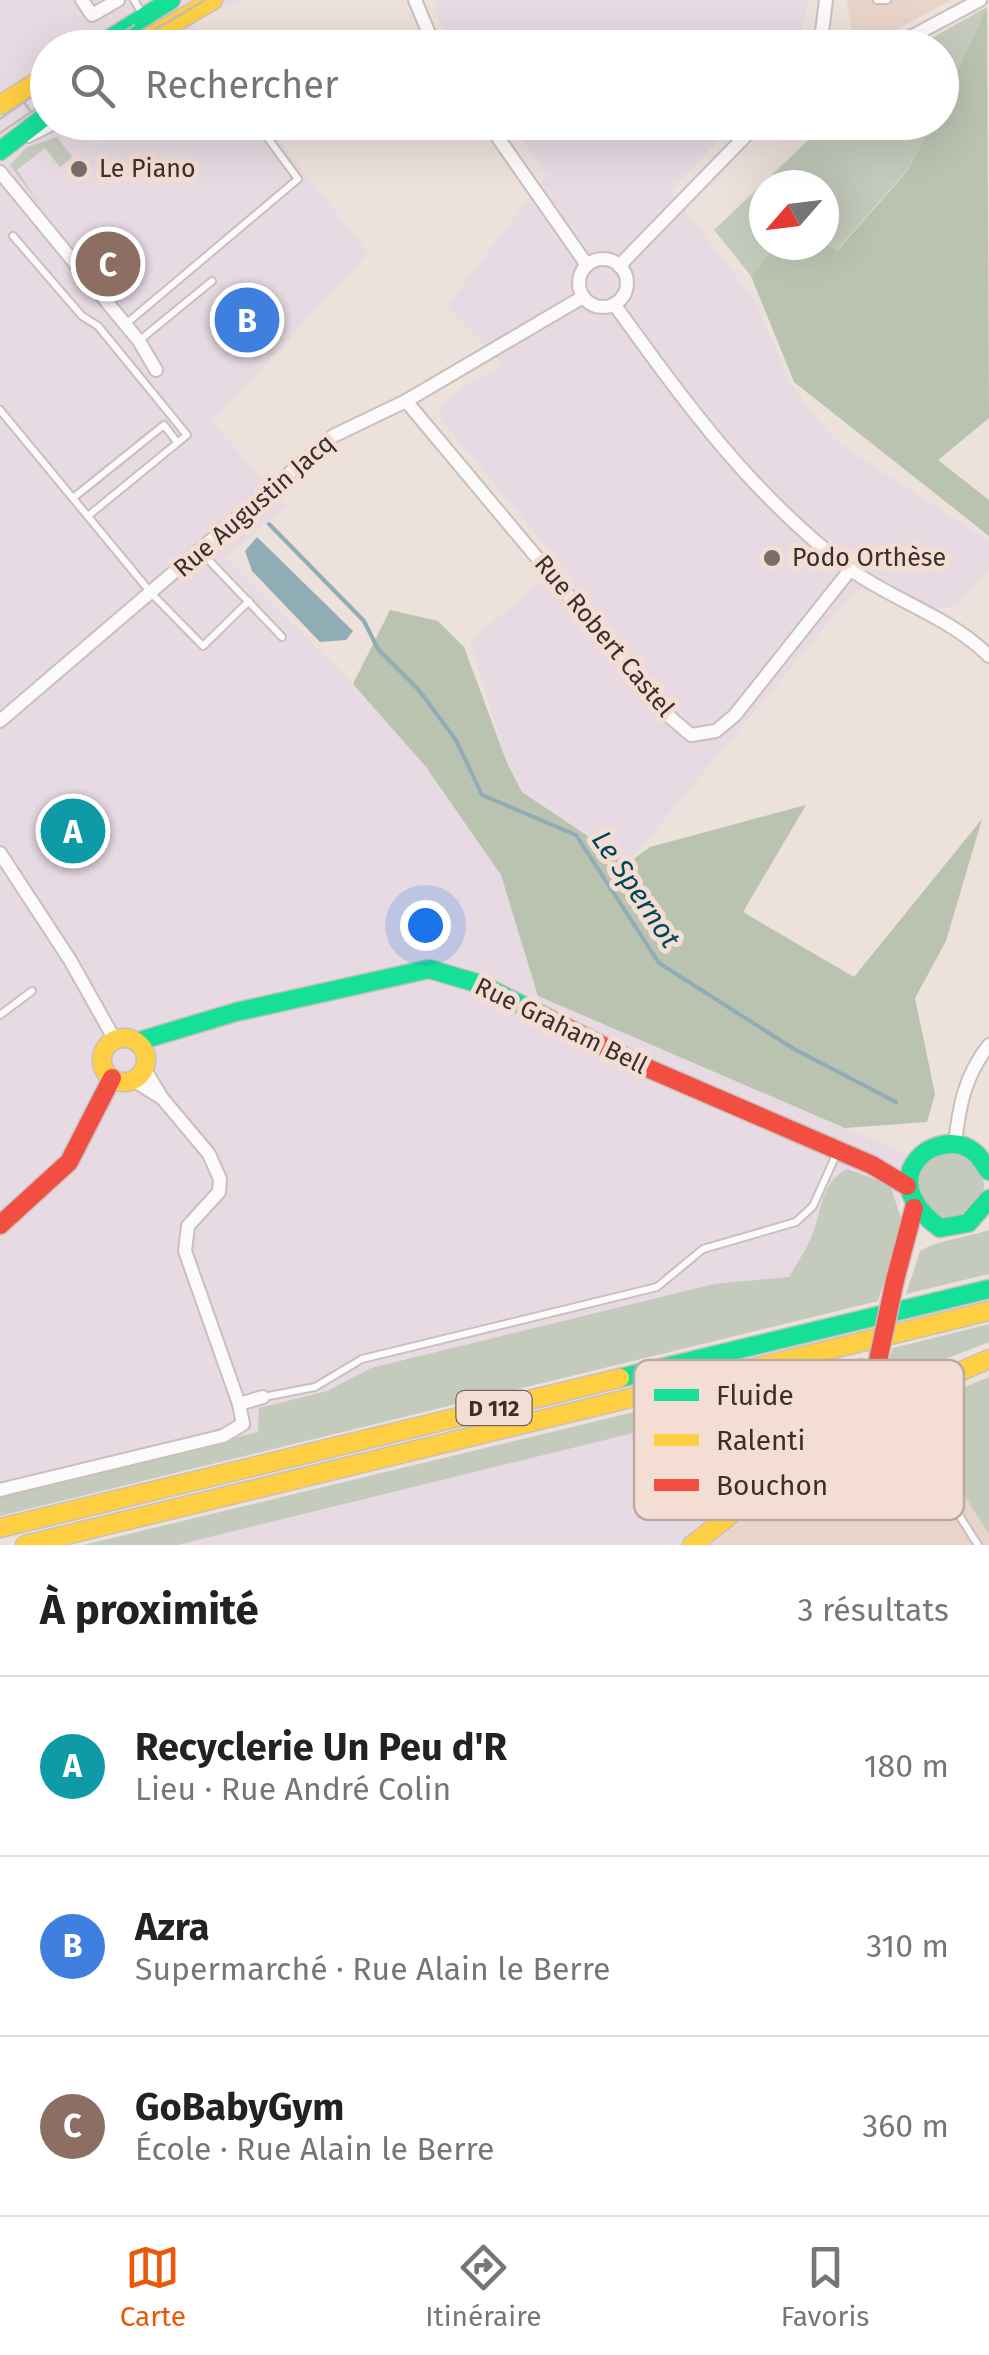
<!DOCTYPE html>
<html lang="fr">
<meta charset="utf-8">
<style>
body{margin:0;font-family:"Fira Sans",sans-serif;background:#f6f6f6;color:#222}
.compass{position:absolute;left:749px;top:170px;width:90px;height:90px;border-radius:50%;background:#fff;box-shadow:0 10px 40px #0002;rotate:242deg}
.you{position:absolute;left:425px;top:925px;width:35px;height:35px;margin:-25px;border:8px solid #fff;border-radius:50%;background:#1a73e8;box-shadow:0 0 0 15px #1a73e833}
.badge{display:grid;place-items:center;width:65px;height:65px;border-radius:50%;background:#ea580c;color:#fff;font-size:32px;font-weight:700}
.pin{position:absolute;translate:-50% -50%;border:5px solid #fff;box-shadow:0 2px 10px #0006}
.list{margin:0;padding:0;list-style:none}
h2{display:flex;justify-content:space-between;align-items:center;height:130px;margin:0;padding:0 40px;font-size:42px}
h2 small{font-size:32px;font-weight:400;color:#767676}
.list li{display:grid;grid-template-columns:65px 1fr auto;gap:30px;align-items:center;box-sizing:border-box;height:180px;padding:0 40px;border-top:2px solid #e0e0e0}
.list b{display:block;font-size:38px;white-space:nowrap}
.list p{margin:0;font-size:32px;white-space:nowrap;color:#767676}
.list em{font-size:32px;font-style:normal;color:#767676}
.icon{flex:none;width:55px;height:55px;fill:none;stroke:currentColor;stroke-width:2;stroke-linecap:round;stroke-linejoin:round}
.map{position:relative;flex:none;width:989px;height:1545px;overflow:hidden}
.search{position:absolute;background:#fff;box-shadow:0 10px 40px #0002;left:30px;right:30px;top:30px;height:110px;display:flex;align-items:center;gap:25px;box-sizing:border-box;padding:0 35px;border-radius:55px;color:#767676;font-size:38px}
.sheet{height:670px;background:#fff}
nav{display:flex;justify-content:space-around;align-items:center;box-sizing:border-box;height:140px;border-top:2px solid #e0e0e0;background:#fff;font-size:28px;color:#767676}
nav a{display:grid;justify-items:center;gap:5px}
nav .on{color:#ea580c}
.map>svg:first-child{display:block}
.commercial{fill:#e7dae2}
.built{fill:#e9d4ca}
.green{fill:#c4cabc}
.forest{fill:#b9c3b0}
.water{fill:#90acb4}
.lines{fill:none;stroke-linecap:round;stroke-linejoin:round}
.stream{stroke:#90acb4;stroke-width:4}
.lane-casing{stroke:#c9c0bb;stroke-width:10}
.street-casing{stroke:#c9c0bb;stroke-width:16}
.fast-casing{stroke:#c9c0bb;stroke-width:21}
.slow-casing{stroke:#c9c0bb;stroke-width:21}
.jam-casing{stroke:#c9c0bb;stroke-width:21}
.lane{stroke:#fcfafa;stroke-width:6}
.street{stroke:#fcfafa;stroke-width:12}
.fast{stroke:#16e098;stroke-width:18}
.slow{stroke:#ffcf43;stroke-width:18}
.jam{stroke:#f24e42;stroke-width:18}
.tram{stroke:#c2bebd;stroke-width:2.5}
.jam-bridge-casing{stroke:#c9c0bb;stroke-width:21;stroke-linecap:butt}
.jam-bridge{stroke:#f24e42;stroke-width:18}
.poi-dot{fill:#786e6a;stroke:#f4ded4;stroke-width:4}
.labels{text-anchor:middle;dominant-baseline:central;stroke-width:10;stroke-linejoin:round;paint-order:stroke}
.shield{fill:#f4ded4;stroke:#71645f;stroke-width:2.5}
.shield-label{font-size:22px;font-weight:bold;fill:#39302d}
.poi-label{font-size:25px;fill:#39302d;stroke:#f4ded4;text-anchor:start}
.street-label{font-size:25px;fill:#39302d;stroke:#f4ded4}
.water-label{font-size:28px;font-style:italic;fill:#004656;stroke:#f4ded4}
.key{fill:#f4ded4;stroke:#bcaaa2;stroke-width:2.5}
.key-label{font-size:28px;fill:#39302d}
</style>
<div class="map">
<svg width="989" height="1545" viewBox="0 0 989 1545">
<rect width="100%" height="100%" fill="#ede1db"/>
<g class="commercial">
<polygon points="0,0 241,0 192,22 209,47 48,48 48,122 265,123 368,253 212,422 286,506 226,558 353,684 426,767 501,875 539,996 911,1156 882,1278 0,1497"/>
<polygon points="434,0 808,0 798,47 456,48 441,26"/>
<polygon points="510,123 735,123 670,191 755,301 791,383 812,415 841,445 989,542 989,568 957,606 938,608 857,588 628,863 522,792 507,763 470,641 562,565 441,420 439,409 466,385 504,365 447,306 547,175"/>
<polygon points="776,1398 816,1466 710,1545 177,1545"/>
</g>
<g class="built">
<polygon points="847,0 950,0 871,44 852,35"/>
<polygon points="909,1409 989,1534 989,1545 710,1545 862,1431"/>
</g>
<g class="green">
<polygon points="987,7 942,104 942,48 914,48"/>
<polygon points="826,123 932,123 908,169 836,251 824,243 824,185 764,185 764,245 776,245 751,276 714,230"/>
<polygon points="57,137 72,157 60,167 45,148 17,170 40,205 10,165 27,147"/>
<circle cx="950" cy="1185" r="34"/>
<path d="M847,1169L890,1185L902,1221L878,1301L0,1516V1495L258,1432L259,1408L327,1391L371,1368L714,1284L789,1277C796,1265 804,1253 810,1240C823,1214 818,1184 847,1169Z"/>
<path d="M989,1230V1274L906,1294L920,1251C940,1239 966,1238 989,1230Z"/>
<polygon points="989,1324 989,1342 888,1381 884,1370 893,1348"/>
<path d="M863,1357C852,1401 837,1412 799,1438L776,1398L177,1545H83Z"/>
<polygon points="989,1377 989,1534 909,1409"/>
</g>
<g class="forest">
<polygon points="987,7 989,418 938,460 989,500 989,536 794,382 751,276 776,245 824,243 837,251 908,170 932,123 942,122 942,104"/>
<polygon points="390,610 438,621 464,647 507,763 522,792 628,863 650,847 806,805 743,912 854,977 982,819 946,941 915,998 935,1094 927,1122 845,1128 538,996 501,875 426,767 353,684"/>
</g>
<polygon class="water" points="257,537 353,631 346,640 320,642 252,571 245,551"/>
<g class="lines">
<polyline class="stream" points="269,524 364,621 378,649 418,689 456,740 482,795 576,835 659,963 794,1049 896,1102"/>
<g class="lane-casing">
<g id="lane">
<polyline points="134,0 143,15"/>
<polyline points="877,0 887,0"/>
<polyline points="184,48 193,43 196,48"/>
<polyline points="29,139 62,122"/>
<polyline points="13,236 82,316 98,326 187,435 88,516"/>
<polyline points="127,323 298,179 256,122"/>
<polyline points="140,340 212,281"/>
<polyline points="0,410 152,594 203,646 249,601"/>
<polyline points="73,498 164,425 177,442"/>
<polyline points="201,552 282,637"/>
<polyline points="0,1015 32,991"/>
<polyline points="264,1397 315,1387 362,1359 657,1287 703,1249 796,1222 813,1206 836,1155"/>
<polyline points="897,1404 905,1430 978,1545"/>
</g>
</g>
<g class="street-casing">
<g id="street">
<polyline points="82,0 92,15 118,0"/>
<polyline points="415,0 435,48"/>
<polyline points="820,48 826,0"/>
<polyline points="890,48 980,0"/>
<polyline points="487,122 587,265"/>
<polyline points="0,172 139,341 156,370"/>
<circle cx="603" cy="283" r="24"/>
<polyline points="619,266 759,122"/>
<path d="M614,304C684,401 750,493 847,567C891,600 949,616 989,656"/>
<polyline points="406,401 671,718 691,735 716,731 735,715 850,570"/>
<polyline points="0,721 333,436 406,401 583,297"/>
<polyline points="0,853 70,960 115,1040"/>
<polyline points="144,1068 162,1098 209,1154 220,1179 219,1192 188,1226 185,1251 239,1404 263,1397"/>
<polyline points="133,1080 160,1097"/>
<path d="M955,1144C959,1106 965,1075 989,1045"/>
<polyline points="0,1490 223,1436 243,1424 239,1404"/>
</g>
</g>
<g class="fast-casing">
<g id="fast">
<polyline points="95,48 171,0"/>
<polyline points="0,151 48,114"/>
<polyline points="136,1042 236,1012 429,969 480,984 546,1017"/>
<path d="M989,1171C984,1165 980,1156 974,1152C940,1124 868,1175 940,1228L968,1223L989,1199"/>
<polyline points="988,1201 989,1202"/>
<polyline points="620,1378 989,1289"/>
</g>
</g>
<g class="slow-casing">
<g id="slow">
<polyline points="132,48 213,0"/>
<polyline points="0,105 48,75"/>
<circle cx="124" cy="1060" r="22"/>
<polyline points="867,1399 895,1400 989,1359"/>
<polyline points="0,1528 620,1378"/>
<polyline points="25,1545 989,1311"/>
<polyline points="692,1545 850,1422 867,1399 876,1370"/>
</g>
</g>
<g class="jam-casing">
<g id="jam">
<polyline points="546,1017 645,1067 872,1165 907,1186"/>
<polyline points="0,1225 69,1162 112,1078"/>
<polyline points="895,1280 914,1208"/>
</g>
</g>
<use href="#lane" class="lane"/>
<use href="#street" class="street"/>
<use href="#fast" class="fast"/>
<use href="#slow" class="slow"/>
<use href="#jam" class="jam"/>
<g class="tram">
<polyline points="101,48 134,25"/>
<polyline points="124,48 205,0"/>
<polyline points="48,85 24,102 31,112 48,101"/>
<polyline points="0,119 24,102 31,112 0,133"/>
</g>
<g class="jam-bridge-casing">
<polyline id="jam-bridge" points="876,1370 895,1280"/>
</g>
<use href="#jam-bridge" class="jam-bridge"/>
</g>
<g class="poi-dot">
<circle cx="79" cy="169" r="10"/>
<circle cx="772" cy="558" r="10"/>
</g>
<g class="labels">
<rect class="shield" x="456.5" y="1391" width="75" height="34" rx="8"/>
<g class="shield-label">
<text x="494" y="1408">D 112</text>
</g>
<g class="poi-label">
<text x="99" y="169">Le Piano</text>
<text x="792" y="558">Podo Orthèse</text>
</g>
<g class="street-label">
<text transform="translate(254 506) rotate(-41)">Rue Augustin Jacq</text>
<text transform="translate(604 636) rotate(50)">Rue Robert Castel</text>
<text transform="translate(561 1026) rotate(26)">Rue Graham Bell</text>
</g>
<g class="water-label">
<text transform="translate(636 889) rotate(56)">Le Spernot</text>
</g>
</g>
<rect x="634" y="1360" width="330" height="160" rx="15" class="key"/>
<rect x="654" y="1389" width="45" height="12" fill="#16e098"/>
<rect x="654" y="1434" width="45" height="12" fill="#ffcf43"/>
<rect x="654" y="1479" width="45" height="12" fill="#f24e42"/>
<g class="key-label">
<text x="716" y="1405">Fluide</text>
<text x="716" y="1450">Ralenti</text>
<text x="716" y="1495">Bouchon</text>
</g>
</svg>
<svg class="compass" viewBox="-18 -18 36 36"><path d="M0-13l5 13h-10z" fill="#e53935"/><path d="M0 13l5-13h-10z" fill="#767676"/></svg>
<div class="you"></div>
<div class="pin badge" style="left:73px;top:831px;background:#0f9aa8">A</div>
<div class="pin badge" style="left:247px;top:320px;background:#3f7fe0">B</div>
<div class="pin badge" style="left:108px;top:264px;background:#8d6e63">C</div>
<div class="search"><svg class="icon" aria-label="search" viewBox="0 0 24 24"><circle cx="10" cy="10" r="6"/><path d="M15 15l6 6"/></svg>Rechercher</div>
</div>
<section class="sheet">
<h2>À proximité<small>3 résultats</small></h2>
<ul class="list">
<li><span class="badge" style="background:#0f9aa8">A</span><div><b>Recyclerie Un Peu d'R</b><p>Lieu · Rue André Colin</p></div><em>180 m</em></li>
<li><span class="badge" style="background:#3f7fe0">B</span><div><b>Azra</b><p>Supermarché · Rue Alain le Berre</p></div><em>310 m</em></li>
<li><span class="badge" style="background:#8d6e63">C</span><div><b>GoBabyGym</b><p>École · Rue Alain le Berre</p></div><em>360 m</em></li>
</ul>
</section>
<nav>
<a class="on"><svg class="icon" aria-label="map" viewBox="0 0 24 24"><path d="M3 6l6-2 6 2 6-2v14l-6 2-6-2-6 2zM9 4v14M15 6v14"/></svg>Carte</a>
<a><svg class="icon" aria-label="directions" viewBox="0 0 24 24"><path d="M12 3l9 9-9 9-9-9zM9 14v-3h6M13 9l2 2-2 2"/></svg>Itinéraire</a>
<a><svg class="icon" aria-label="saved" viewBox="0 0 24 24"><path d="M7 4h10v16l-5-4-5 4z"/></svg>Favoris</a>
</nav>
